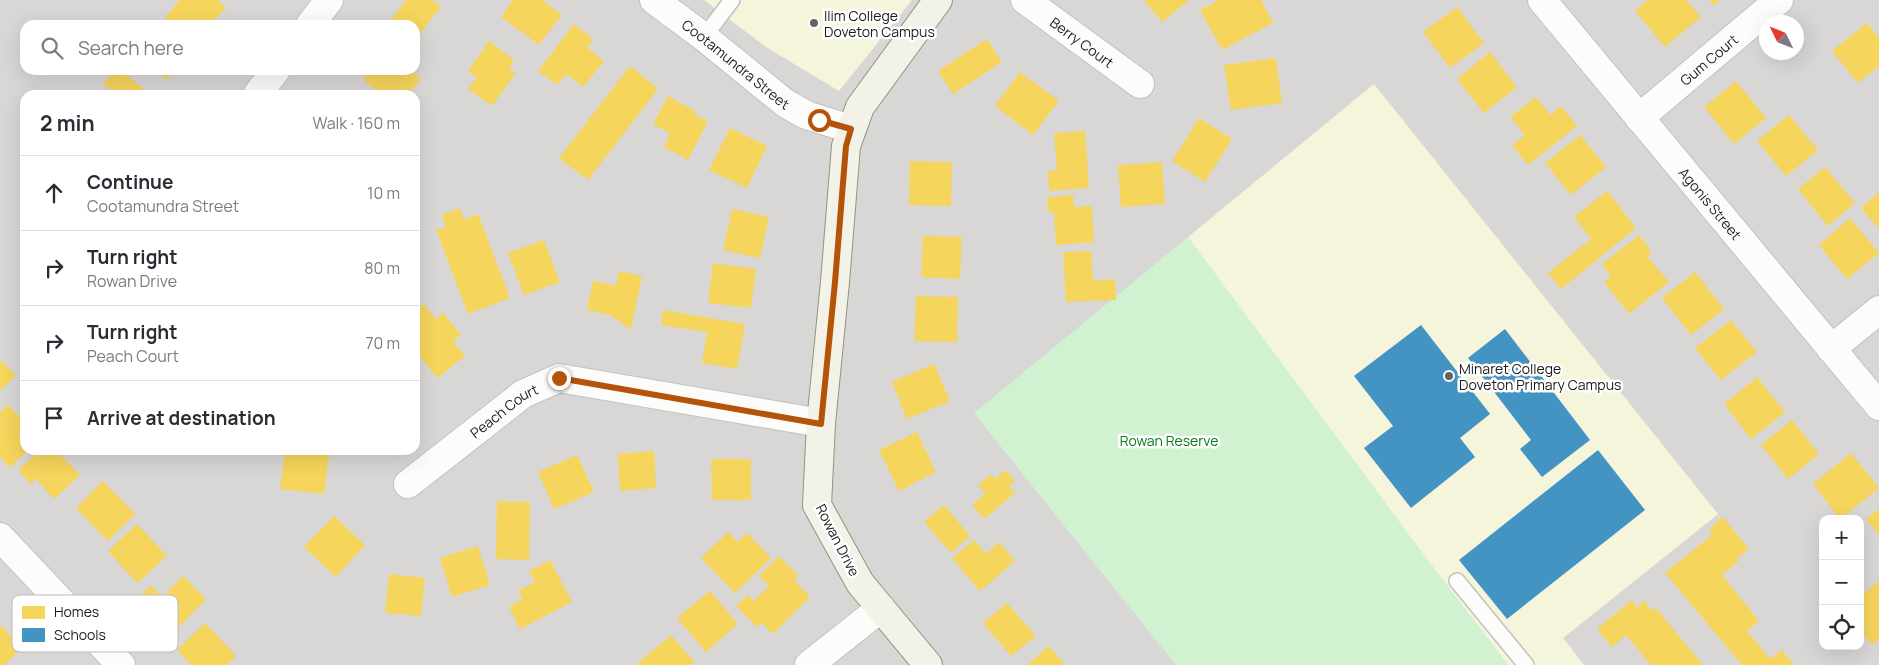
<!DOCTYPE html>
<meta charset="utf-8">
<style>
body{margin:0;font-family:Manrope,sans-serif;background:#f7f7f7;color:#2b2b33}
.controls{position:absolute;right:15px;bottom:15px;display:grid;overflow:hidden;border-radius:10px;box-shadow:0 5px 20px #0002}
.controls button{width:45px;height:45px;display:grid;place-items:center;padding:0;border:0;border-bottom:1px solid #e1e1e2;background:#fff;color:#2b2b33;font:25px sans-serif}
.compass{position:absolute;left:1759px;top:15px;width:45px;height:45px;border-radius:50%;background:#fff;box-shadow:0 5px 20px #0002;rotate:313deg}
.stop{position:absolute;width:15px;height:15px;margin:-11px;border:4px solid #b45309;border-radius:50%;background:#fff}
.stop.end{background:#b45309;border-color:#fff;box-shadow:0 1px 5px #0008}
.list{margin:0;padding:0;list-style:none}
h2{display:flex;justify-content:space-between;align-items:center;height:65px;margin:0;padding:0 20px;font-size:21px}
h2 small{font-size:16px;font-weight:400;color:#7c7c81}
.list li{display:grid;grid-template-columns:32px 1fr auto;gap:15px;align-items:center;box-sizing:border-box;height:75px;padding:0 20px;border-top:1px solid #e1e1e2}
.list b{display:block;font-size:19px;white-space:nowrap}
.list p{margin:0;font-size:16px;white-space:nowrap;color:#7c7c81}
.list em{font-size:16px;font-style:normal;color:#7c7c81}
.icon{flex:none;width:28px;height:28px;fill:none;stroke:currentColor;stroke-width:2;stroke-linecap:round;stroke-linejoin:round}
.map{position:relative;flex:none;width:1879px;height:665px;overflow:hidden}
.search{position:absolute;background:#fff;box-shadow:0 5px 20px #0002;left:20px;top:20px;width:400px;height:55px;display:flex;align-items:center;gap:12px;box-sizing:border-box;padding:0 18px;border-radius:15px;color:#7c7c81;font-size:19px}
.panel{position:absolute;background:#fff;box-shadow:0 5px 20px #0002;left:20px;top:90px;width:400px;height:365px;border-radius:15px}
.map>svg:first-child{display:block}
.residential{fill:#d9d7d5;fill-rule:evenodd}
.education{fill:#f5f5dc}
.park{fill:#d0f2d1}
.homes{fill:#f6d55c}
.schools{fill:#4393c3}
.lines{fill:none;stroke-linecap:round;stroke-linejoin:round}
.lane-casing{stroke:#c2c2bf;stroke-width:18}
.street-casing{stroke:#c2c2bf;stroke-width:30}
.secondary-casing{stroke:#91937c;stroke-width:30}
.lane{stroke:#fcfcfb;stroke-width:15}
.street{stroke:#fcfcfb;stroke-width:28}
.secondary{stroke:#f2f2e8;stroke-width:28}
.route{stroke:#b45309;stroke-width:6}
.poi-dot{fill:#636361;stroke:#fff;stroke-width:2}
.labels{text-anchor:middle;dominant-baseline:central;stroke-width:5;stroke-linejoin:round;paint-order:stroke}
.poi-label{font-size:14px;fill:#1b1b1b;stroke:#fff;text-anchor:start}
.street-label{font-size:14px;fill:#1b1b1b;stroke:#fff}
.park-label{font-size:14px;fill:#0a7916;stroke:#fff}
.key{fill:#fff;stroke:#bbb;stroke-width:1}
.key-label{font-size:14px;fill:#1b1b1b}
</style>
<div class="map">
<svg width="1879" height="665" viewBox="0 0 1879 665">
<rect width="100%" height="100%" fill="#eae8e3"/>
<path class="residential" d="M0,0H1879V665H1584L1563,638L1718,514L1188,238L1508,665H0ZM1766,22H1796V52H1766ZM25,25H415V70H25ZM25,95H415V450H25ZM1823,519H1860V646H1823Z"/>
<g class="education">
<polygon points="704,0 912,0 839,91 766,47"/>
<polygon points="1374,84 1718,514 1563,638 1584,665 1508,665 1423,554 1188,237"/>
</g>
<polygon class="park" points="1188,237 1423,554 1508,665 1176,665 974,413"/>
<g class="homes">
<polygon points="180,0 217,0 226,7 210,25 173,25 165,18"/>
<polygon points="406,0 432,0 441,6 415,41 415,25 395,25 390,21"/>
<polygon points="513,0 542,0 562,15 539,45 501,17"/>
<polygon points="1144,0 1189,0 1162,22"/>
<polygon points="1219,0 1261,0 1273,23 1222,50 1200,10"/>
<polygon points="1648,0 1686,0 1701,17 1665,47 1635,11"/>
<polygon points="1709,0 1720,0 1713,5"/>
<polygon points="1457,7 1484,43 1450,68 1423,32"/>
<polygon points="1867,23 1879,38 1879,66 1858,83 1832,51"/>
<polygon points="574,24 593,39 587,48 604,61 583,87 566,74 557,85 538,71"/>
<polygon points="987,39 1002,62 953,94 938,71"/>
<polygon points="489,41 514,60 509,68 516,73 492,106 468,89 477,77 468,71"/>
<polygon points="1490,52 1517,87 1484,113 1457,79"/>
<polygon points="1276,58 1282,103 1231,110 1224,65"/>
<polygon points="630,66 658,89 588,180 559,158"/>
<polygon points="114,70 121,70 151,95 108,95 112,91 103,84"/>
<polygon points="156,70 175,70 166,80"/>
<polygon points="371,70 410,70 421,79 408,95 374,95 378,91 363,80"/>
<polygon points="1020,72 1059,101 1033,135 995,106"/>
<polygon points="1736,81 1766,118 1734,144 1704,107"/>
<polygon points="668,96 695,111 694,114 708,121 688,160 664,147 670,133 653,124"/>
<polygon points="1536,97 1550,115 1561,106 1577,126 1528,165 1512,145 1525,135 1510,117"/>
<polygon points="1789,115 1818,150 1786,176 1757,141"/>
<polygon points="1199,118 1232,139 1205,182 1172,161"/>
<polygon points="730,128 767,146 747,188 709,170"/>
<polygon points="1085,131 1089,188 1049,191 1048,171 1057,170 1054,133"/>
<polygon points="1580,135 1606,167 1571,195 1545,163"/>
<polygon points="910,161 952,162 951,206 909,205"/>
<polygon points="1162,162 1165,204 1121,207 1118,165"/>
<polygon points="1825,167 1855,203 1828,226 1798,189"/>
<polygon points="1607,191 1636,228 1561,289 1548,273 1591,239 1574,217"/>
<polygon points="1879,192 1879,229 1861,208"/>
<polygon points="1073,195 1074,207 1092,206 1094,242 1056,245 1054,212 1048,212 1047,197"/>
<polygon points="460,208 464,220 478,214 510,298 468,314 436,230 446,227 442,215"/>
<polygon points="732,209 769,217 760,258 723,250"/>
<polygon points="1850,218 1879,253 1847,279 1819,245"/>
<polygon points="1639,235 1652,252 1647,256 1669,282 1629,314 1604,282 1611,276 1602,264"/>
<polygon points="923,236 962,237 960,279 921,277"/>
<polygon points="544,240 560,282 524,295 508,253"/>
<polygon points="1091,251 1093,281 1115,279 1116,300 1066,302 1063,252"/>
<polygon points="713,263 756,269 751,308 708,303"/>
<polygon points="619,271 642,276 631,330 610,315 587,310 593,281 616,286"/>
<polygon points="1695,272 1724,309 1691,335 1662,298"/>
<polygon points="916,296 958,297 957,342 914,341"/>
<polygon points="424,304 436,319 443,313 461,335 453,341 465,356 437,378 415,350 415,312"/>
<polygon points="663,310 745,324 737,369 702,363 707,332 661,325"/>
<polygon points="1731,320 1757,352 1721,380 1695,348"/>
<polygon points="0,360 16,375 0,391"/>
<polygon points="934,364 950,401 907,419 892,382"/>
<polygon points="1757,377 1785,412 1751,439 1724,404"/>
<polygon points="8,405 25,422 25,450 28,450 10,468 0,457 0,412"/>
<polygon points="1792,420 1819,454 1788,479 1761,445"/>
<polygon points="917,432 936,472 899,491 879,450"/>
<polygon points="40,450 56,450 80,475 54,499 36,479 31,484 18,470"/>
<polygon points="285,450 329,455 324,494 280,489"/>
<polygon points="654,451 656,488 620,491 618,454"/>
<polygon points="1851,453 1879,488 1840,519 1813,484"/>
<polygon points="577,455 594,492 554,509 538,472"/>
<polygon points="711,459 751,459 751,500 712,500"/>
<polygon points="1006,470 1015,481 1009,486 1015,493 984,519 972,505 985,494 978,485 991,474 995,479"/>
<polygon points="103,481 135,514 108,541 76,508"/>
<polygon points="497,501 530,502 529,560 496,559"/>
<polygon points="944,505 970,536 951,553 924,522"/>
<polygon points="1879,509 1879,535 1866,519"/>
<polygon points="334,516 365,545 336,577 304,547"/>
<polygon points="1723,517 1749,549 1737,558 1739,561 1722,575 1759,621 1747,631 1770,659 1782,650 1794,665 1742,665 1665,573 1713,534 1709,529"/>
<polygon points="137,524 167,556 137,583 108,551"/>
<polygon points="728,532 738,542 747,533 771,558 735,593 701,558"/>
<polygon points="974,540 986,554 999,542 1015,561 980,591 952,558"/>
<polygon points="478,546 490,585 452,597 440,558"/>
<polygon points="779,556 799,576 794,580 810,597 773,634 762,623 757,627 736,606 748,595 754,601 769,586 759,576"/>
<polygon points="550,560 572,602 520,629 509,607 523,599 518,591 535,582 529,571"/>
<polygon points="389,574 425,578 421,616 385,613"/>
<polygon points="183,576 206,599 167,639 132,604 151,585 162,597"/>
<polygon points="1879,581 1879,640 1872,645 1860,630 1860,596"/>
<polygon points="710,591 738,624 706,652 677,618"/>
<polygon points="1632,600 1637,607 1644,601 1653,611 1656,608 1703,665 1651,665 1626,635 1612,647 1597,629"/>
<polygon points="1007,603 1036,636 1011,656 983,623"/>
<polygon points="205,623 236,656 227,665 191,665 177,650"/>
<polygon points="0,625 22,647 5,665 0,665"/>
<polygon points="671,635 694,662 690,665 638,665 637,664"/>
<polygon points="1049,646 1065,665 1027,665"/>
</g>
<g class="schools">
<polygon points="1421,325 1490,414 1460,438 1475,457 1411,508 1364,448 1393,426 1354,376"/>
<polygon points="1505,329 1590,440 1542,477 1520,449 1531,440 1468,358"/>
<polygon points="1598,450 1645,510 1507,619 1459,560"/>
</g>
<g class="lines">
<g class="lane-casing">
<g id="lane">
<polyline points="704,37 732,0"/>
<polyline points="1457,581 1526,665"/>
</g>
</g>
<g class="street-casing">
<g id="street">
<path id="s1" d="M654,0L704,37L785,103L806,115L851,129"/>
<path id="s2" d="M1025,0L1140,84"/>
<path id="s3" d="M1542,0L1879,406"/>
<polyline points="310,25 329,0"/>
<polyline points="257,95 276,70"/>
<path id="s4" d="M1639,118L1779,0"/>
<polyline points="1831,349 1879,310"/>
<path id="s5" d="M408,484L523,394L559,378L821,423"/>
<polyline points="0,537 121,665"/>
<polyline points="809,665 881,608"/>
</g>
</g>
<g class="secondary-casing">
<polyline id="secondary" points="928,665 860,583 817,505 821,423 835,282 846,146 860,107 938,0"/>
</g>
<use href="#lane" class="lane"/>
<use href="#street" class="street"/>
<use href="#secondary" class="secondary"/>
</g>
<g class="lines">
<polyline class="route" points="559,378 821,424 835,282 846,146 851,129 819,120"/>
</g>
<g class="poi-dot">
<circle cx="814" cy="23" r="5"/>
<circle cx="1449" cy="376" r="5"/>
</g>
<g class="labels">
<g class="poi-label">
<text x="824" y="15">Ilim College<tspan x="824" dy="16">Doveton Campus</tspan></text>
<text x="1459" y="368">Minaret College<tspan x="1459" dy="16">Doveton Primary Campus</tspan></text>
</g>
<g class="street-label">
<text stroke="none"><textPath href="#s2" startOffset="71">Berry Court</textPath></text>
<text stroke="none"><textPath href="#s4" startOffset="91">Gum Court</textPath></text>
<text stroke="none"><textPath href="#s1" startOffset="104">Cootamundra Street</textPath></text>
<text stroke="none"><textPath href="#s3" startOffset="264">Agonis Street</textPath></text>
<text stroke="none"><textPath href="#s5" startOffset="121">Peach Court</textPath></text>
<text transform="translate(838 540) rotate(63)">Rowan Drive</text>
</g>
<g class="park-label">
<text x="1169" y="440">Rowan Reserve</text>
</g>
</g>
<rect x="12" y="595" width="166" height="57" rx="8" class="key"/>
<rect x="22" y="606" width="23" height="13" fill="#f6d55c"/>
<rect x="22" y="628" width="23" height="14" fill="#4393c3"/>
<g class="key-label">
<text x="54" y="617">Homes</text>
<text x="54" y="640">Schools</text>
</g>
</svg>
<div class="controls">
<button>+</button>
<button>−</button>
<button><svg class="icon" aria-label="locate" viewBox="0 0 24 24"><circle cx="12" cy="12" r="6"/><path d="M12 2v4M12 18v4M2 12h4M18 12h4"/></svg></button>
</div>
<svg class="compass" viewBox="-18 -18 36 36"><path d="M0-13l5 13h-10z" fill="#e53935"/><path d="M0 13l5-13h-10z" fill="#7c7c81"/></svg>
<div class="stop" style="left:819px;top:120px"></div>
<div class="stop end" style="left:559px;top:378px"></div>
<div class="search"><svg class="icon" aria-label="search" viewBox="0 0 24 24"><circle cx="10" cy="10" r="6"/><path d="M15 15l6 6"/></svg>Search here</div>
<section class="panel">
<h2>2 min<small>Walk · 160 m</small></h2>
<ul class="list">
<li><svg class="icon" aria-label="ahead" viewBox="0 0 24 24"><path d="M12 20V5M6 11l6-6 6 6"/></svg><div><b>Continue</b><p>Cootamundra Street</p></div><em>10 m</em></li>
<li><svg class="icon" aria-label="right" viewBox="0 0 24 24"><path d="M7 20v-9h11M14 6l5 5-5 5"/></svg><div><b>Turn right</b><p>Rowan Drive</p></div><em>80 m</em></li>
<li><svg class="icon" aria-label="right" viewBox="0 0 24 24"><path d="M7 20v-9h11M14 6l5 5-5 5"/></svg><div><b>Turn right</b><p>Peach Court</p></div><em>70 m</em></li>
<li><svg class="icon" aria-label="arrive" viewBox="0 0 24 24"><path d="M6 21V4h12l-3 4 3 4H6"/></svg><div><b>Arrive at destination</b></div></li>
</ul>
</section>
</div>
